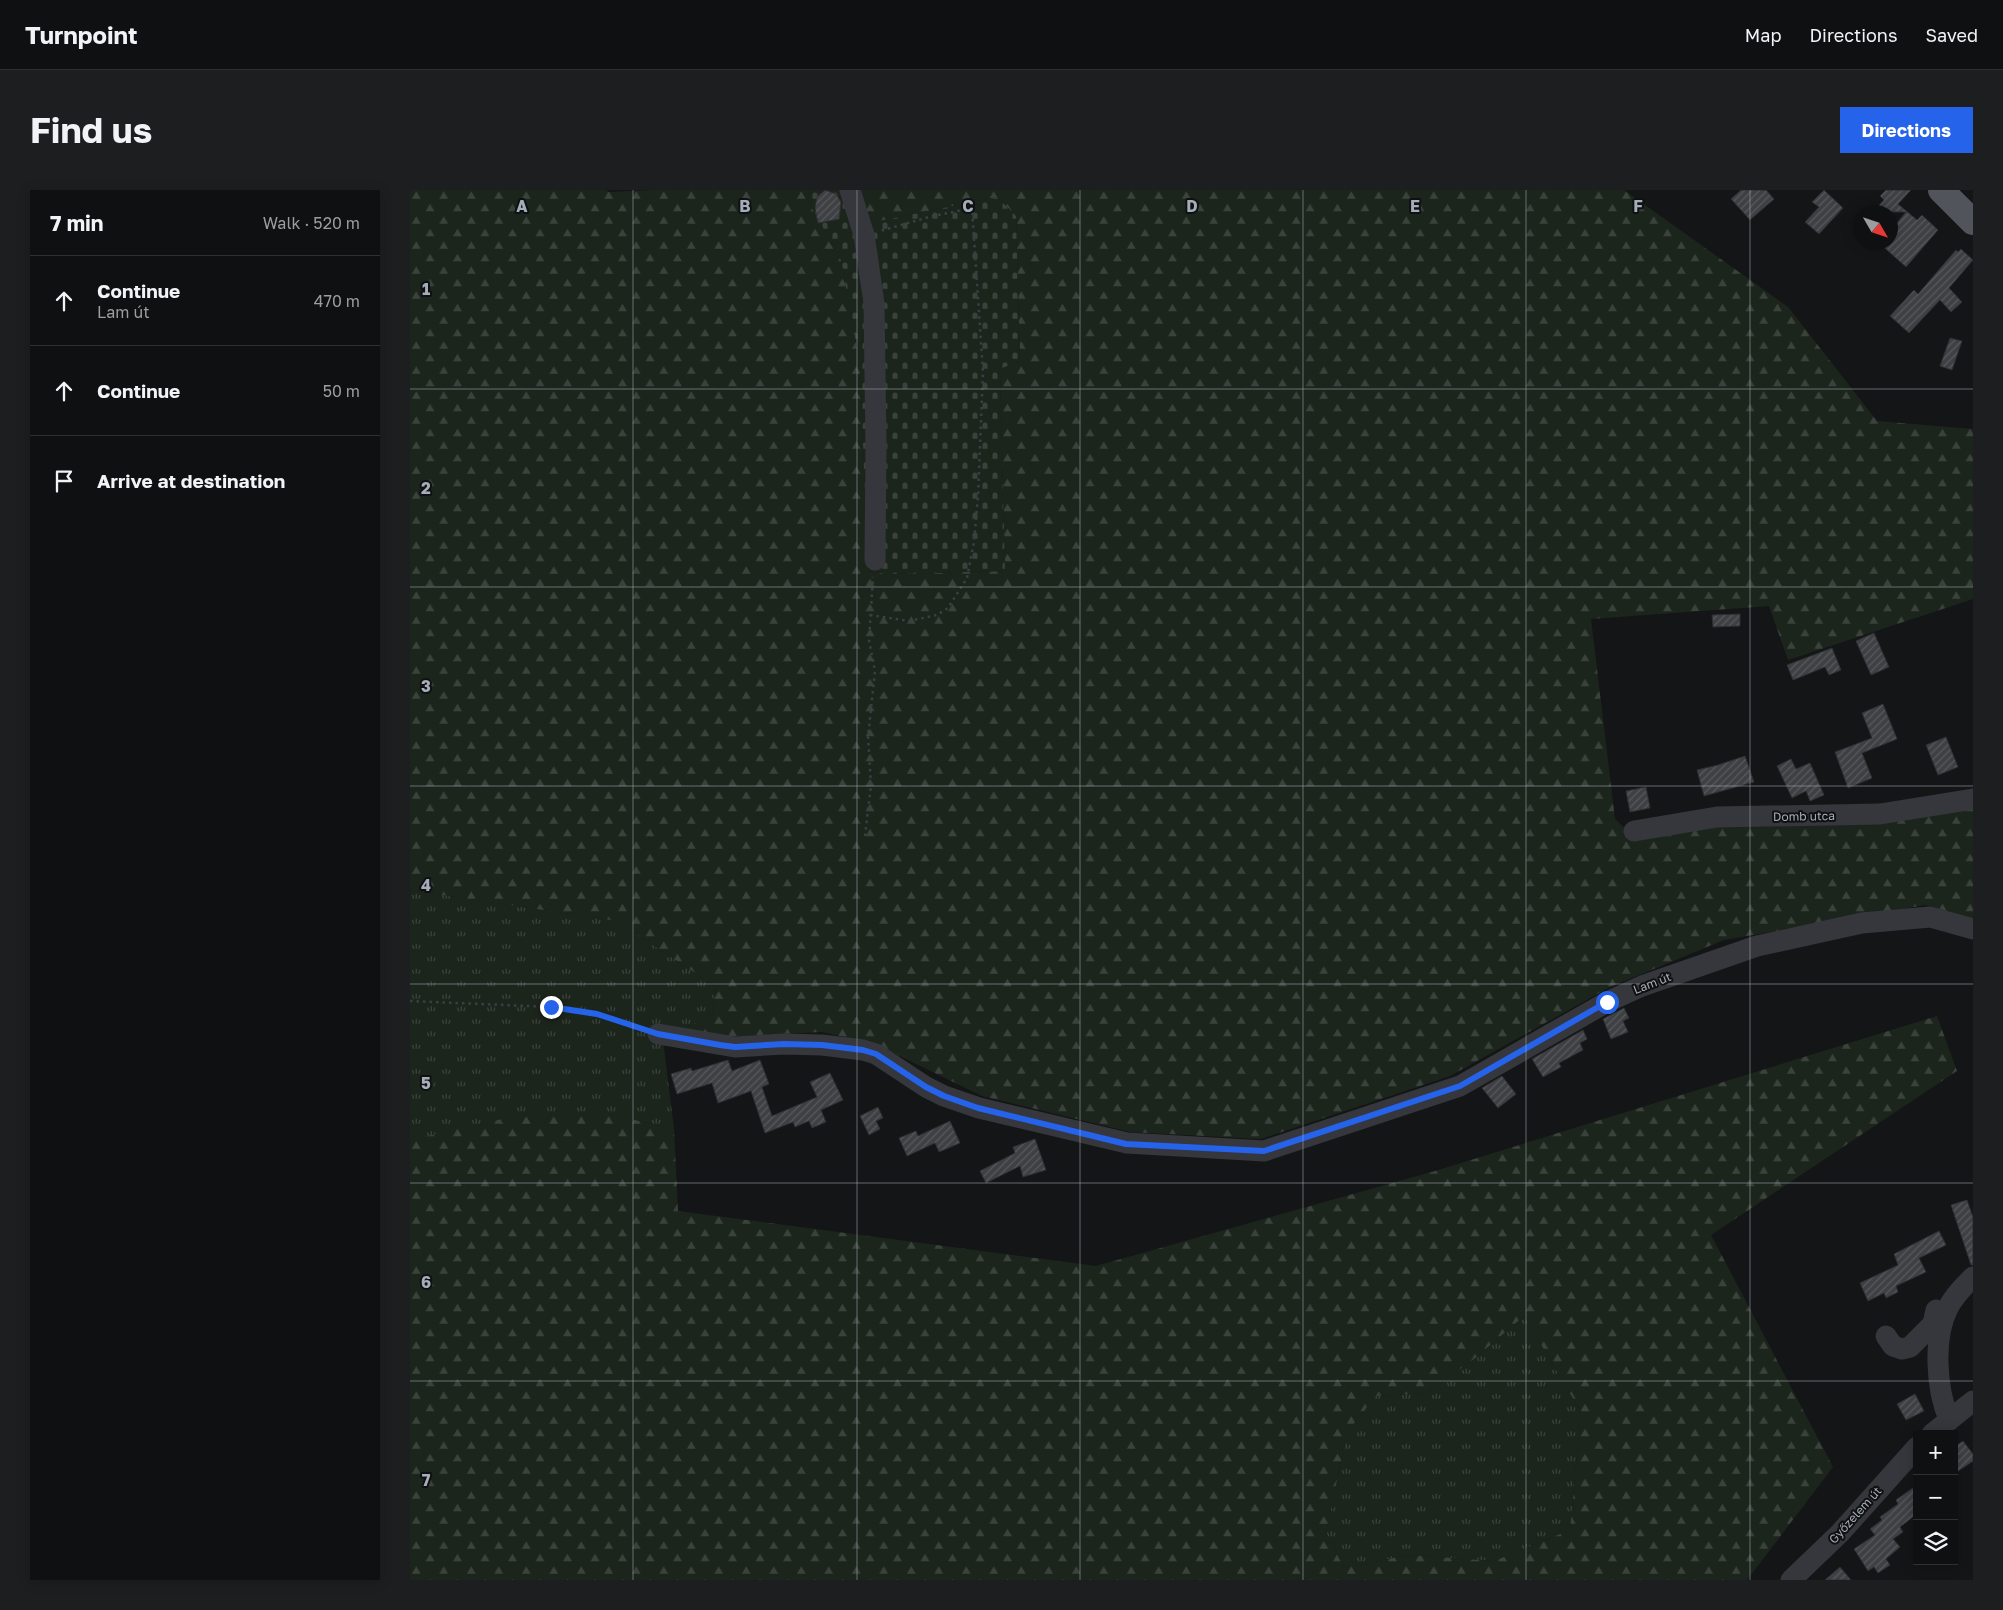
<!DOCTYPE html>
<meta charset="utf-8">
<style>
body{margin:0;font-family:"Golos Text",sans-serif;background:#1d1e1f;color:#f1f3f6}
.controls{position:absolute;right:15px;bottom:15px;display:grid;overflow:hidden;border-radius:0px;box-shadow:0 2px 12px #0003}
.controls button{width:45px;height:45px;display:grid;place-items:center;padding:0;border:0;border-bottom:1px solid #2f3031;background:#0f1011;color:#f1f3f6;font:25px sans-serif}
.compass{position:absolute;left:1443px;top:15px;width:45px;height:45px;border-radius:50%;background:#0f1011;box-shadow:0 2px 12px #0003;rotate:129deg}
.stop{position:absolute;width:15px;height:15px;margin:-11px;border:4px solid #2563eb;border-radius:50%;background:#fff}
.stop.end{background:#2563eb;border-color:#fff;box-shadow:0 1px 5px #0008}
.list{margin:0;padding:0;list-style:none}
h2{display:flex;justify-content:space-between;align-items:center;height:65px;margin:0;padding:0 20px;font-size:21px}
h2 small{font-size:16px;font-weight:400;color:#9b9d9f}
.list li{display:grid;grid-template-columns:32px 1fr auto;gap:15px;align-items:center;box-sizing:border-box;height:90px;padding:0 20px;border-top:1px solid #2f3031}
.list b{display:block;font-size:19px;white-space:nowrap}
.list p{margin:0;font-size:16px;white-space:nowrap;color:#9b9d9f}
.list em{font-size:16px;font-style:normal;color:#9b9d9f}
.icon{flex:none;width:28px;height:28px;fill:none;stroke:currentColor;stroke-width:2;stroke-linecap:round;stroke-linejoin:round}
.map{position:relative;flex:none;width:1563px;height:1390px;overflow:hidden;border-radius:0px}
header{display:flex;align-items:center;gap:30px;box-sizing:border-box;height:70px;padding:0 25px;background:#0f1011;border-bottom:1px solid #2f3031}
header strong{font-size:24px}
nav{display:flex;gap:28px;margin-inline-start:auto;font-size:18px}
.intro{display:flex;align-items:center;justify-content:space-between;box-sizing:border-box;height:120px;padding:0 30px}
h1{margin:0;font-size:35px}
.button{padding:12px 22px;border-radius:0px;background:#2563eb;color:#fff;font-size:18px;font-weight:700}
main{display:flex;gap:30px;padding:0 30px}
aside{flex:1;background:#0f1011;border-radius:0px;box-shadow:0 2px 12px #0003}
.map>svg:first-child{display:block}
.grass{fill:url(#grass-tufts)}
.forest{fill:url(#forest-firs);fill-rule:evenodd}
.cemetery{fill:url(#cemetery-stones)}
.building{fill:url(#building-hatch);stroke:#2e2f33}
.lines{fill:none;stroke-linecap:round;stroke-linejoin:round}
.path{stroke:#3b3e43;stroke-width:2.5;stroke-dasharray:2.5 4;stroke-linecap:butt}
.minor{stroke:#35373c;stroke-width:21}
.major{stroke:#51555b;stroke-width:26}
.route{stroke:#2563eb;stroke-width:6}
.grid{fill:none;stroke:#a5aeb8;stroke-width:1;stroke-opacity:0.55}
.labels{text-anchor:middle;dominant-baseline:central;stroke-width:4;stroke-linejoin:round;paint-order:stroke}
.street-label{font-size:12px;fill:#a5aeb8;stroke:#0f1012}
.grid-label{font-size:16px;text-anchor:middle;font-weight:bold;fill:#a5aeb8;stroke:#0f1012;stroke-width:4;stroke-linejoin:round;paint-order:stroke}
</style>
<header>
<strong>Turnpoint</strong>
<nav><a>Map</a><a>Directions</a><a>Saved</a></nav>
</header>
<div class="intro"><h1>Find us</h1><a class="button">Directions</a></div>
<main>
<aside>
<h2>7 min<small>Walk · 520 m</small></h2>
<ul class="list">
<li><svg class="icon" aria-label="ahead" viewBox="0 0 24 24"><path d="M12 20V5M6 11l6-6 6 6"/></svg><div><b>Continue</b><p>Lam út</p></div><em>470 m</em></li>
<li><svg class="icon" aria-label="ahead" viewBox="0 0 24 24"><path d="M12 20V5M6 11l6-6 6 6"/></svg><div><b>Continue</b></div><em>50 m</em></li>
<li><svg class="icon" aria-label="arrive" viewBox="0 0 24 24"><path d="M6 21V4h12l-3 4 3 4H6"/></svg><div><b>Arrive at destination</b></div></li>
</ul>
</aside>
<div class="map">
<svg width="1563" height="1390" viewBox="0 0 1563 1390">
<defs>
<pattern id="grass-tufts" width="24" height="20" patternUnits="userSpaceOnUse" patternTransform="scale(1.25)"><rect width="24" height="20" fill="#1c251c"/><path d="M3 7l-1-3M5 7V3M7 7l1-3M15 17l-1-3M17 17v-4M19 17l1-3" fill="none" stroke="#3a423b"/></pattern>
<pattern id="forest-firs" width="22" height="20" patternUnits="userSpaceOnUse" patternTransform="scale(1.25)"><rect width="22" height="20" fill="#1c251c"/><path d="M5 1l3.5 6h-7zM16 11l3.5 6h-7z" fill="#3a423b"/></pattern>
<pattern id="cemetery-stones" width="16" height="16" patternUnits="userSpaceOnUse" patternTransform="scale(1.25)"><rect width="16" height="16" fill="#1c251c"/><path d="M2 7V4a2 2 0 0 1 4 0v3zM10 15v-3a2 2 0 0 1 4 0v3z" fill="#3a423b"/></pattern>
<pattern id="building-hatch" width="6" height="6" patternUnits="userSpaceOnUse" patternTransform="scale(1.25)"><rect width="6" height="6" fill="#3e4044"/><path d="M-1 1l2-2M0 6l6-6M5 7l2-2" fill="none" stroke="#57595d"/></pattern>
</defs>
<rect width="100%" height="100%" fill="#141517"/>
<g class="grass">
<polygon points="5,701 207,731 305,796 302,824 253,850 264,939 208,926 0,950 0,702"/>
<polygon points="1114,1126 1171,1222 1160,1340 1084,1371 998,1365 934,1378 916,1343 937,1242 966,1206 1017,1203 1064,1169"/>
</g>
<g class="forest">
<polygon points="0,0 197,0 198,2 244,0 392,0 431,70 450,176 458,381 477,384 595,381 590,179 610,171 606,26 587,7 455,34 448,0 1214,0 1378,117 1467,231 1563,239 1563,409 1378,470 1359,416 1181,429 1205,629 1222,645 1563,607 1563,728 1515,715 1314,750 1200,797 1040,886 851,949 720,942 572,906 465,854 412,842 253,850 302,824 305,796 207,731 5,701 0,702"/>
<path d="M1527,826L1547,881L1301,1045L1423,1277L1337,1390H0V950L101,927L208,926L264,939L268,1021L686,1076L1025,981ZM1114,1126L1171,1222L1160,1340L1084,1371L998,1365L934,1378L916,1343L937,1242L966,1206L1017,1203L1064,1169Z"/>
</g>
<polygon class="cemetery" points="392,0 448,0 455,34 587,7 606,26 610,171 590,179 595,381 477,384 458,381 450,176 431,70"/>
<g class="building">
<polygon points="415,0 426,4 431,12 429,29 408,33 405,18 407,7"/>
<polygon points="1331,0 1356,0 1364,9 1340,30 1321,9"/>
<polygon points="1414,0 1433,18 1409,44 1395,32 1409,17 1402,12"/>
<polygon points="1476,0 1501,0 1488,14 1507,30 1512,25 1528,40 1496,77 1468,52 1480,52 1480,41 1496,22 1463,22 1474,10 1470,6"/>
<polygon points="1551,59 1563,70 1539,98 1552,112 1541,122 1530,110 1499,143 1480,126 1504,100 1508,104 1546,60 1548,62"/>
<polygon points="1540,148 1552,151 1542,180 1530,176"/>
<polygon points="1330,424 1330,436 1303,437 1302,425"/>
<polygon points="1464,443 1479,477 1461,485 1446,451"/>
<polygon points="1422,458 1431,480 1419,485 1415,477 1383,490 1377,475"/>
<polygon points="1473,514 1487,549 1452,563 1462,588 1438,598 1425,562 1462,548 1452,523"/>
<polygon points="1536,547 1548,577 1528,585 1516,555"/>
<polygon points="1335,566 1344,592 1294,606 1287,580 1308,575"/>
<polygon points="1381,569 1386,579 1400,573 1414,605 1400,611 1396,601 1382,608 1367,576"/>
<polygon points="1236,597 1240,618 1220,622 1216,601"/>
<polygon points="1214,818 1219,828 1213,831 1218,842 1201,849 1193,829"/>
<polygon points="1173,840 1177,849 1170,853 1173,860 1149,873 1151,877 1133,887 1122,869"/>
<polygon points="318,870 322,881 350,870 359,894 352,897 362,926 407,907 400,892 420,883 433,910 411,920 416,932 402,938 399,931 385,937 383,932 355,943 341,901 308,913 302,893 267,904 261,884 281,878 282,881"/>
<polygon points="1092,886 1106,904 1088,918 1072,898"/>
<polygon points="468,917 473,928 466,931 470,939 459,945 450,926"/>
<polygon points="540,931 550,953 529,962 525,953 497,966 489,948 506,941 508,946"/>
<polygon points="625,949 636,980 613,987 610,976 576,993 570,981 605,963 603,957"/>
<polygon points="1557,1010 1563,1027 1563,1075 1561,1075 1541,1015"/>
<polygon points="1529,1041 1536,1055 1509,1068 1516,1082 1486,1096 1488,1102 1476,1108 1474,1103 1458,1111 1450,1093 1488,1075 1484,1064"/>
<polygon points="1505,1204 1514,1221 1496,1230 1487,1214"/>
<polygon points="1553,1251 1563,1264 1563,1271 1544,1284 1544,1257"/>
<polygon points="1507,1295 1507,1324 1490,1337 1493,1342 1483,1349 1490,1357 1476,1369 1480,1375 1468,1383 1464,1377 1458,1381 1444,1359 1465,1345 1460,1339 1472,1330 1470,1327 1488,1314 1486,1310"/>
<polygon points="1430,1377 1441,1390 1415,1390"/>
</g>
<g class="lines">
<g class="path">
<polyline points="460,425 499,431 527,425 538,418 557,388 564,352 568,306 573,182 562,18 519,27 470,41"/>
<polyline points="455,646 461,595 458,547 465,481 459,450 463,387"/>
<polyline points="0,811 141,817 187,824 233,838"/>
</g>
<g class="minor">
<polyline points="440,0 454,45 464,113 466,256 465,370"/>
<polyline points="1224,641 1307,627 1470,624 1563,609"/>
<polyline points="248,844 325,857 374,854 412,855 453,860 466,864 516,897 534,906 569,918 717,953 854,961 1050,896 1197,812 1232,796 1347,756 1452,733 1520,727 1563,739"/>
<polyline points="1476,1146 1483,1156 1492,1159 1500,1157 1523,1134 1526,1120"/>
<path d="M1539,1229C1526,1199 1523,1147 1538,1118C1544,1106 1554,1096 1563,1087"/>
<polyline points="1522,1244 1563,1211"/>
<polyline points="1381,1390 1430,1343 1507,1257"/>
</g>
<polyline class="major" points="1531,0 1563,32"/>
</g>
<g class="lines">
<polyline class="route" points="141,817 187,824 248,844 310,855 325,857 374,854 412,855 453,860 466,864 516,897 534,906 568,918 716,954 854,961 1050,896 1197,812"/>
</g>
<path class="grid" d="M223,0V1390M447,0V1390M670,0V1390M893,0V1390M1116,0V1390M1340,0V1390M0,199H1563M0,397H1563M0,596H1563M0,794H1563M0,993H1563M0,1191H1563"/>
<g class="labels">
<g class="street-label">
<text transform="translate(1394 626) rotate(-1)">Domb utca</text>
<text transform="translate(1242 793) rotate(-21)">Lam út</text>
<text transform="translate(1445 1325) rotate(-48)">Győzelem út</text>
</g>
</g>
<g class="grid-label">
<text x="112" y="22">A</text>
<text x="335" y="22">B</text>
<text x="558" y="22">C</text>
<text x="782" y="22">D</text>
<text x="1005" y="22">E</text>
<text x="1228" y="22">F</text>
<text x="16" y="105">1</text>
<text x="16" y="304">2</text>
<text x="16" y="502">3</text>
<text x="16" y="701">4</text>
<text x="16" y="899">5</text>
<text x="16" y="1098">6</text>
<text x="16" y="1296">7</text>
</g>
</svg>
<div class="controls">
<button>+</button>
<button>−</button>
<button><svg class="icon" aria-label="layers" viewBox="0 0 24 24"><path d="M12 4l9 5-9 5-9-5zM3 14l9 5 9-5"/></svg></button>
</div>
<svg class="compass" viewBox="-18 -18 36 36"><path d="M0-13l5 13h-10z" fill="#e53935"/><path d="M0 13l5-13h-10z" fill="#9b9d9f"/></svg>
<div class="stop" style="left:1197px;top:812px"></div>
<div class="stop end" style="left:141px;top:817px"></div>
</div>
</main>
